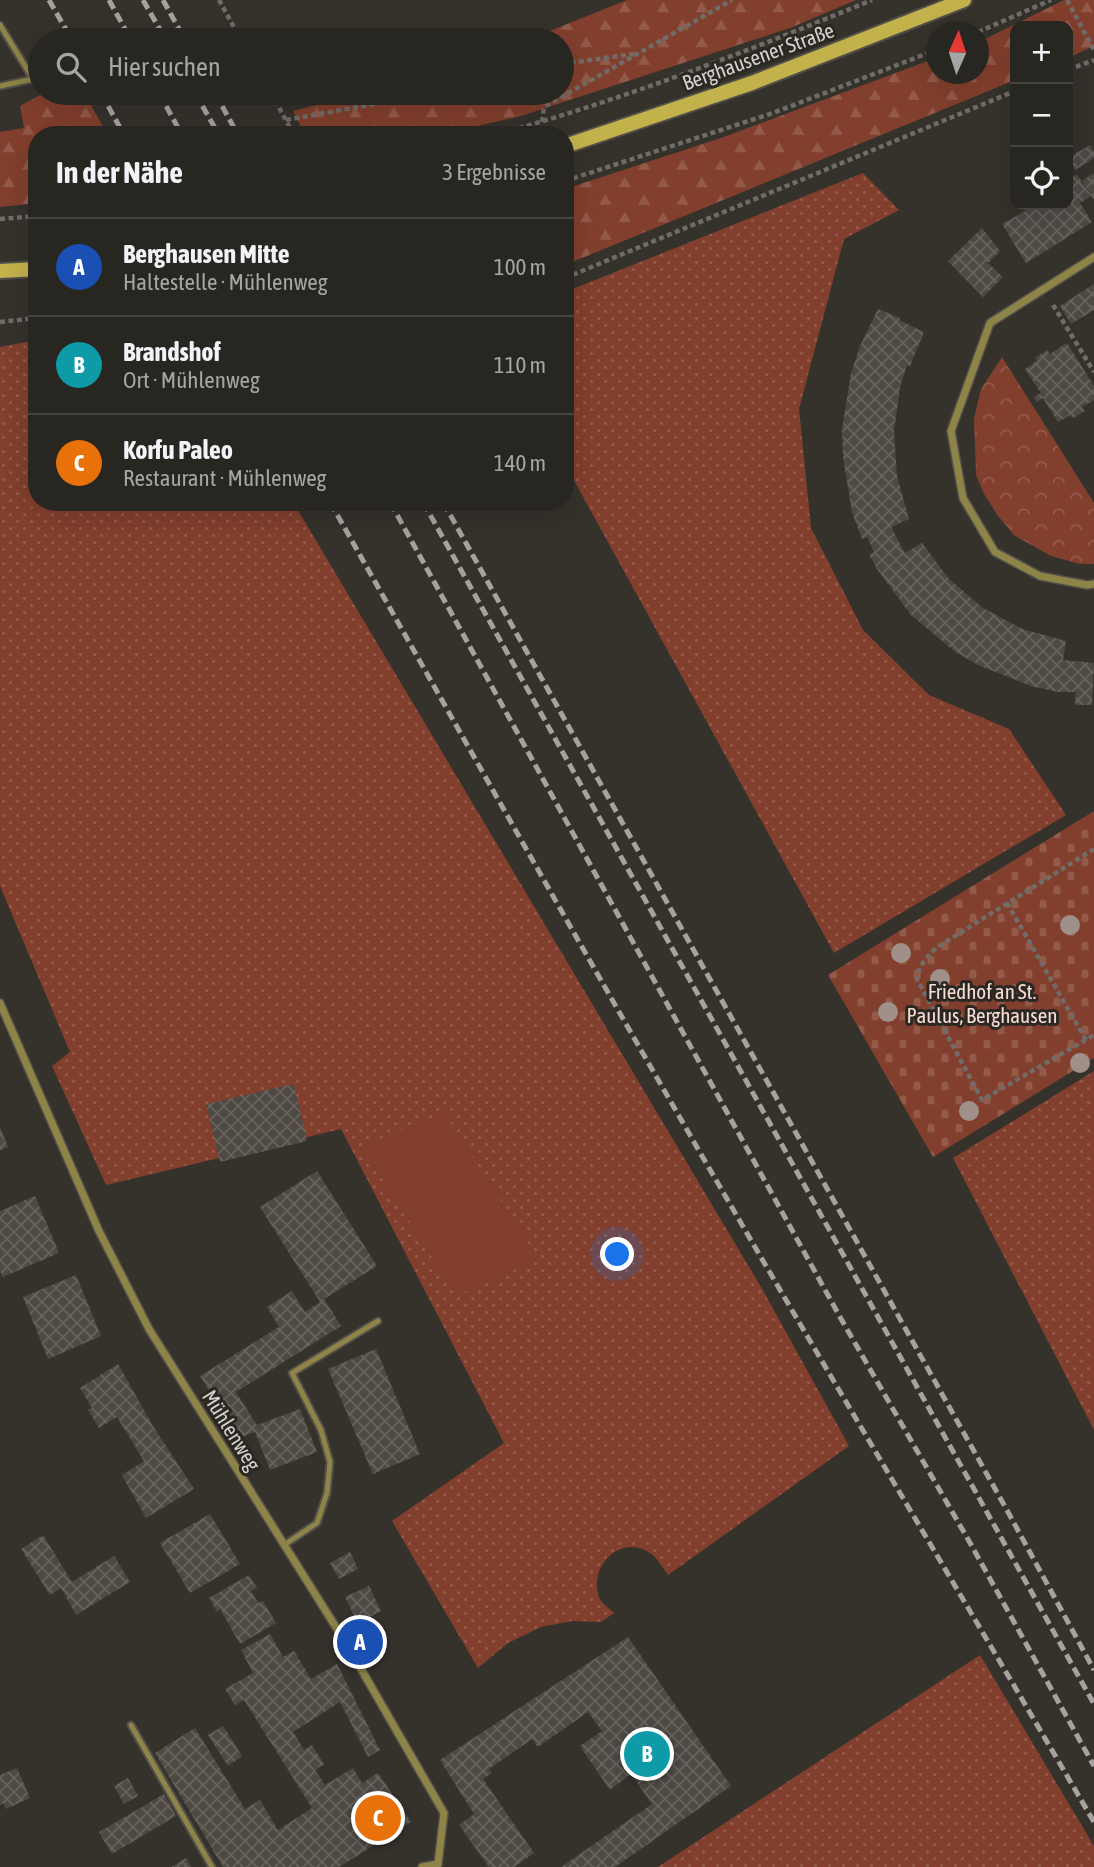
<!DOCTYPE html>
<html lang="de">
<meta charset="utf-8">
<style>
body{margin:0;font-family:"Asap Condensed",sans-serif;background:#34322e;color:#f1f3f6}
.controls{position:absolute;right:21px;top:21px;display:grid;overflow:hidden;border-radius:14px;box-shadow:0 7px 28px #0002}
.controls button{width:63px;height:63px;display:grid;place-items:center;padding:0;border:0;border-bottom:2px solid #44433f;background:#282621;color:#f1f3f6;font:35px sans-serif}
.compass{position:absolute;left:926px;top:21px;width:63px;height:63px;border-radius:50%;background:#282621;box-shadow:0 7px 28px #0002;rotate:3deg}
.you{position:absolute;left:618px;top:1255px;width:24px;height:24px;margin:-18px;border:5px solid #fff;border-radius:50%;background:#1a73e8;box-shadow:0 0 0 10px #1a73e833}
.badge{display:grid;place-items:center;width:46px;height:46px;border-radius:50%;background:#8bbbb9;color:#fff;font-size:23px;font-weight:700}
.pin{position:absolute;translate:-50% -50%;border:4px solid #fff;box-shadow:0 2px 7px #0006}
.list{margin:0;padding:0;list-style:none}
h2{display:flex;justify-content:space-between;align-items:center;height:91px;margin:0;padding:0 28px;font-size:30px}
h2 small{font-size:23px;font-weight:400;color:#a5a5a5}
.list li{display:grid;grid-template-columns:46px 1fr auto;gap:21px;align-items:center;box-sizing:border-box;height:98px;padding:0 28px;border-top:2px solid #44433f}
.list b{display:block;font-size:26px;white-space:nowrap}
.list p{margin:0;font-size:23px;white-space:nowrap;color:#a5a5a5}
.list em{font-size:23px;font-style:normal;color:#a5a5a5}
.icon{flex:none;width:38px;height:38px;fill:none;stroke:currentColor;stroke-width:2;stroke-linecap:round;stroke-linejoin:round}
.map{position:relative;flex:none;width:1094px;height:1867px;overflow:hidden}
.search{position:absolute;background:#282621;box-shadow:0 7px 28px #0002;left:28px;top:28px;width:546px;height:77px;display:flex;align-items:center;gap:18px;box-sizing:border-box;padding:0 24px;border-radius:38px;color:#a5a5a5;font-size:26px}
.panel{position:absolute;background:#282621;box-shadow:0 7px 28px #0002;left:28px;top:126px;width:546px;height:385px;border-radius:28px}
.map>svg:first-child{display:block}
.grass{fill:url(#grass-dots)}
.forest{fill:url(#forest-firs)}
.cemetery{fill:url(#cemetery-stones)}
.park{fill:url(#park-crowns)}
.pitch{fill:#823f2d}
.building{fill:url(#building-cross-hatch)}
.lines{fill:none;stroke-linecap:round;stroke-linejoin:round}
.lane-casing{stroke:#524f49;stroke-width:9}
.street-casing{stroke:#524f49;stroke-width:10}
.secondary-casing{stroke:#524f49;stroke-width:18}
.path{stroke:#706d68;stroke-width:4.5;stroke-dasharray:5 3.5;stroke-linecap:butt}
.lane{stroke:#8e8447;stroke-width:5}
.street{stroke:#8e8447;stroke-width:7}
.secondary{stroke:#c3b24b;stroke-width:14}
.rail{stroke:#a6a39f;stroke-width:5;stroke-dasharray:10 5;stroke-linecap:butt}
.tree{fill:#a0908a}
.labels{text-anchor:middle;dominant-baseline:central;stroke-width:6;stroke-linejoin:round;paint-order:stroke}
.street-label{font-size:21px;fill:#d4d1ce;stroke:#2b2822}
.park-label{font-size:21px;fill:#f7ddd6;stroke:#2b2822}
</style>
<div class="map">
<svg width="1094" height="1867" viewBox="0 0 1094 1867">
<defs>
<pattern id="grass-dots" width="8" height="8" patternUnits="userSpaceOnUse" patternTransform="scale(1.75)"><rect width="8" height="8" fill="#823f2d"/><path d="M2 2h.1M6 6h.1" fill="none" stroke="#935a4a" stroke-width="1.8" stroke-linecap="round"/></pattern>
<pattern id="forest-firs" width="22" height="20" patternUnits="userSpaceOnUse" patternTransform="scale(1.75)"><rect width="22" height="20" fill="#823f2d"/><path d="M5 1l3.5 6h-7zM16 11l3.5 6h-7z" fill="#935a4a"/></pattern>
<pattern id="cemetery-stones" width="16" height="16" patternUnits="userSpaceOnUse" patternTransform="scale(1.75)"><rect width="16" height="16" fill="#823f2d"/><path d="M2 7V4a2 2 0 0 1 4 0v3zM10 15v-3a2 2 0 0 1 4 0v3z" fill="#935a4a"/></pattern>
<pattern id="park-crowns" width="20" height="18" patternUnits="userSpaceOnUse" patternTransform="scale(1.75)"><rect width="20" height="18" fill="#823f2d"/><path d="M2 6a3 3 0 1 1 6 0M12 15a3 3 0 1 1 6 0" fill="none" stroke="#935a4a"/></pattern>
<pattern id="building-cross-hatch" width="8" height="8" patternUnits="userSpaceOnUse" patternTransform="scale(1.75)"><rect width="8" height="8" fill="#4f4944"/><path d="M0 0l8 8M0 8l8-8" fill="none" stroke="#67625e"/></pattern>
</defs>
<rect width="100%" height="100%" fill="#35322c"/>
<g class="grass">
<polygon points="863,173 899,210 844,239 799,409 811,528 863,630 929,695 1009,729 1066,815 834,953 565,464 565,292"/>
<path d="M37,340V502H293L761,1287L849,1446L668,1575C663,1568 657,1558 650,1553C621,1533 588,1566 599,1597C601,1603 609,1608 614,1613L601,1622L572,1621L541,1627L508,1643L478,1668L392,1521L504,1443L341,1129L106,1185L52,1066L70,1052L0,886V347Z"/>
<polygon points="1094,1071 1094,1430 953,1158"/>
<polygon points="980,1655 1094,1846 1094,1867 658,1867"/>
</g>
<g class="forest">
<polygon points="627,0 856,0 790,28 521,116 438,135 305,135 293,111 363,93 562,93 562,40 527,40"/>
<polygon points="1064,0 1094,0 1094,46 1068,58 1068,26 1015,26 1015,80 565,265 565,189 721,138 936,58 936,74 978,74 979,42"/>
<polygon points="44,93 84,93 108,135 37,135 37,203 0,207 0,132 24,128 20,106"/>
</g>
<polygon class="cemetery" points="1094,811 1094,1058 933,1157 828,975"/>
<polygon class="park" points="1002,357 1094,503 1094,564 1080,564 1051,556 1015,536 998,516 984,494 976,475 974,419 981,389"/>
<polygon class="pitch" points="445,1114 538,1259 456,1296 362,1146"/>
<g class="building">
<polygon points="1090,145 1094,152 1094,158 1075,170 1068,158"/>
<polygon points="1094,173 1094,200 1082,181"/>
<polygon points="1077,174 1091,196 1080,203 1092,222 1026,263 1002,224 1036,205 1068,205 1068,180"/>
<polygon points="982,228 1000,251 988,263 1003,277 983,297 948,261"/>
<polygon points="1094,284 1094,310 1071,324 1060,306"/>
<polygon points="878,309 900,318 899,320 924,332 910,366 907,365 900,387 894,431 897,476 909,519 891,527 905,553 922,543 949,579 983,608 1022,629 1066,641 1063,660 1094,663 1092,705 1075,705 1076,692 1058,692 1031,686 978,665 954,651 911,615 877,569 869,554 874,552 867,537 862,539 852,512 843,457 842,429 851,373 860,346"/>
<polygon points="1067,343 1094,386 1094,400 1082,407 1085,411 1073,418 1070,415 1058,422 1043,398 1037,402 1034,397 1041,393 1025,369 1037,361 1035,358 1047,350 1050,354"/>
<polygon points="294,1084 307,1141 220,1162 206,1104"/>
<polygon points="0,1127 8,1147 0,1150"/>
<polygon points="317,1171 377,1266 324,1299 341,1326 236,1392 257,1425 300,1409 317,1452 270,1470 255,1432 239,1438 200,1376 279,1327 267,1307 292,1291 305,1312 320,1302 260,1207"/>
<polygon points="35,1196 59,1253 3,1277 0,1271 0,1211"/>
<polygon points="76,1275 101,1336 48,1359 23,1297"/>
<polygon points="376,1349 420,1454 373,1474 328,1369"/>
<polygon points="118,1364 153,1426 194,1489 146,1518 122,1475 144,1461 117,1417 99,1428 88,1410 92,1408 80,1388"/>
<polygon points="210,1514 240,1564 190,1593 160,1543"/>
<polygon points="43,1535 72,1582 114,1556 130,1582 76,1615 61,1588 50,1595 21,1549"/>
<polygon points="350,1552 358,1569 339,1579 330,1563"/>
<polygon points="249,1575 257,1588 251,1591 258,1603 263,1601 276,1623 240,1644 220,1609 217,1612 209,1598"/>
<polygon points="369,1586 381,1611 358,1623 345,1597"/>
<polygon points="270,1634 283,1657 294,1651 311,1679 337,1664 380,1750 368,1757 340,1702 293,1732 304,1750 312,1745 324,1764 315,1770 325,1785 353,1768 362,1783 378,1773 411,1822 339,1867 223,1867 155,1753 195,1728 245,1809 260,1800 278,1830 312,1808 244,1700 235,1705 225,1689 253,1673 241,1650"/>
<polygon points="628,1637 731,1786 615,1867 561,1867 652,1804 631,1774 610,1790 580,1746 602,1731 588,1712 538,1747 532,1739 489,1769 492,1773 483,1779 534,1853 514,1867 489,1867 459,1825 474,1814 440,1760"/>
<polygon points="223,1726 242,1756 228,1766 208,1735"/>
<polygon points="17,1768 30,1798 6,1809 3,1803 0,1805 0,1775"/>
<polygon points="128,1778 138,1796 124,1804 114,1786"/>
<polygon points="164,1794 176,1816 112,1854 99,1832"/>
<polygon points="186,1858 191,1867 171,1867"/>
</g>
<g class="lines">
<g class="lane-casing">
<g id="lane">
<polyline points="0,25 33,79 0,86"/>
<polyline points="284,1545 317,1523 327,1493 330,1462 321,1430 292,1373 378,1321"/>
<polyline points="131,1725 212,1867"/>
</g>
</g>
<g class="street-casing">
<g id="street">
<polyline points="1094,257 990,323 951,431 963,498 995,552 1040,576 1087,585 1094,584"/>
<polyline points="0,1003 99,1231 149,1329 349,1648 444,1813 438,1864"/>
<polyline points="422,1867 438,1864"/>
</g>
</g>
<g class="secondary-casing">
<g id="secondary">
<polyline points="565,146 752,83 964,0"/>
<polyline points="0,271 37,269"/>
</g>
</g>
<g class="path">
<polyline points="219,0 241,40"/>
<polyline points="1067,0 1094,50"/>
<polyline points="978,32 1051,0"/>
<polyline points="562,64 634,54"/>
<polyline points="1068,70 1094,60"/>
<polyline points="271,93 294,135"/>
<polyline points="286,120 435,93"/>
<polyline points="542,122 544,107 732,0"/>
<path d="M494,135C623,100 748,51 872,0"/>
<polyline points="565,181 773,113 936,50"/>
<polyline points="0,219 37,216"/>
<polyline points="565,278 1015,91"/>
<polyline points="1053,305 1094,372"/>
<polyline points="0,322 37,318"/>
<path d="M1094,849L936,948C926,958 919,965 917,979L982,1100L1094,1035"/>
<polyline points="1007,903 1086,1040"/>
</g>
<use href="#lane" class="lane"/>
<use href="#street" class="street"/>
<use href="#secondary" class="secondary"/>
<g class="rail">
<polyline points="49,0 72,40"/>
<polyline points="109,0 131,40"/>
<polyline points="143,0 166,40"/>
<polyline points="163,0 185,40"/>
<polyline points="101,93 124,135"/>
<polyline points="159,93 182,135"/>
<polyline points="195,93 219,135"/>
<polyline points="215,93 238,135"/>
<path d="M330,502C487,780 644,1059 806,1334C902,1497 999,1659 1094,1822"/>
<polyline points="390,502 840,1317 969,1541 1094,1766"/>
<polyline points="423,502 1094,1704"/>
<polyline points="443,502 1008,1512 1094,1670"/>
</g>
</g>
<g class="tree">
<circle cx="1070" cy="925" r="10"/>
<circle cx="901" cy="953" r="10"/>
<circle cx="940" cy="979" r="10"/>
<circle cx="888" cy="1012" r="10"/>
<circle cx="1080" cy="1063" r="10"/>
<circle cx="969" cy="1111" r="10"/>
</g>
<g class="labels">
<g class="street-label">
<text transform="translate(758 56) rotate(-20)">Berghausener Straße</text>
<text transform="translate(232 1430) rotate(58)">Mühlenweg</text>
</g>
<g class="park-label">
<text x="982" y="991">Friedhof an St.<tspan x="982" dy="24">Paulus, Berghausen</tspan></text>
</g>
</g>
</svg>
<div class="controls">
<button>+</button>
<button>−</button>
<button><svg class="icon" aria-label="locate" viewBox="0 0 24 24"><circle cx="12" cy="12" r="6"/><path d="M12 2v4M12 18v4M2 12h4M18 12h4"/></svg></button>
</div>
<svg class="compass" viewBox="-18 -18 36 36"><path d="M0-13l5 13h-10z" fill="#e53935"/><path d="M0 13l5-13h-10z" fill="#a5a5a5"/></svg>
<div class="you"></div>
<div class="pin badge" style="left:360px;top:1642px;background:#1a4fb4">A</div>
<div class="pin badge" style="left:647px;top:1754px;background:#0f9aa8">B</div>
<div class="pin badge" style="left:378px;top:1818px;background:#e8710a">C</div>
<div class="search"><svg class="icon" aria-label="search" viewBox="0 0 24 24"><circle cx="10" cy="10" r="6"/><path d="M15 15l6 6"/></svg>Hier suchen</div>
<section class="panel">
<h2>In der Nähe<small>3 Ergebnisse</small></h2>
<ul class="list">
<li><span class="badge" style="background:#1a4fb4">A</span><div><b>Berghausen Mitte</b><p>Haltestelle · Mühlenweg</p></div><em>100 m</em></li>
<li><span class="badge" style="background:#0f9aa8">B</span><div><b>Brandshof</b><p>Ort · Mühlenweg</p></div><em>110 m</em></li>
<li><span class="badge" style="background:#e8710a">C</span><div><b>Korfu Paleo</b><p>Restaurant · Mühlenweg</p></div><em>140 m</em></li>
</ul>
</section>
</div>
